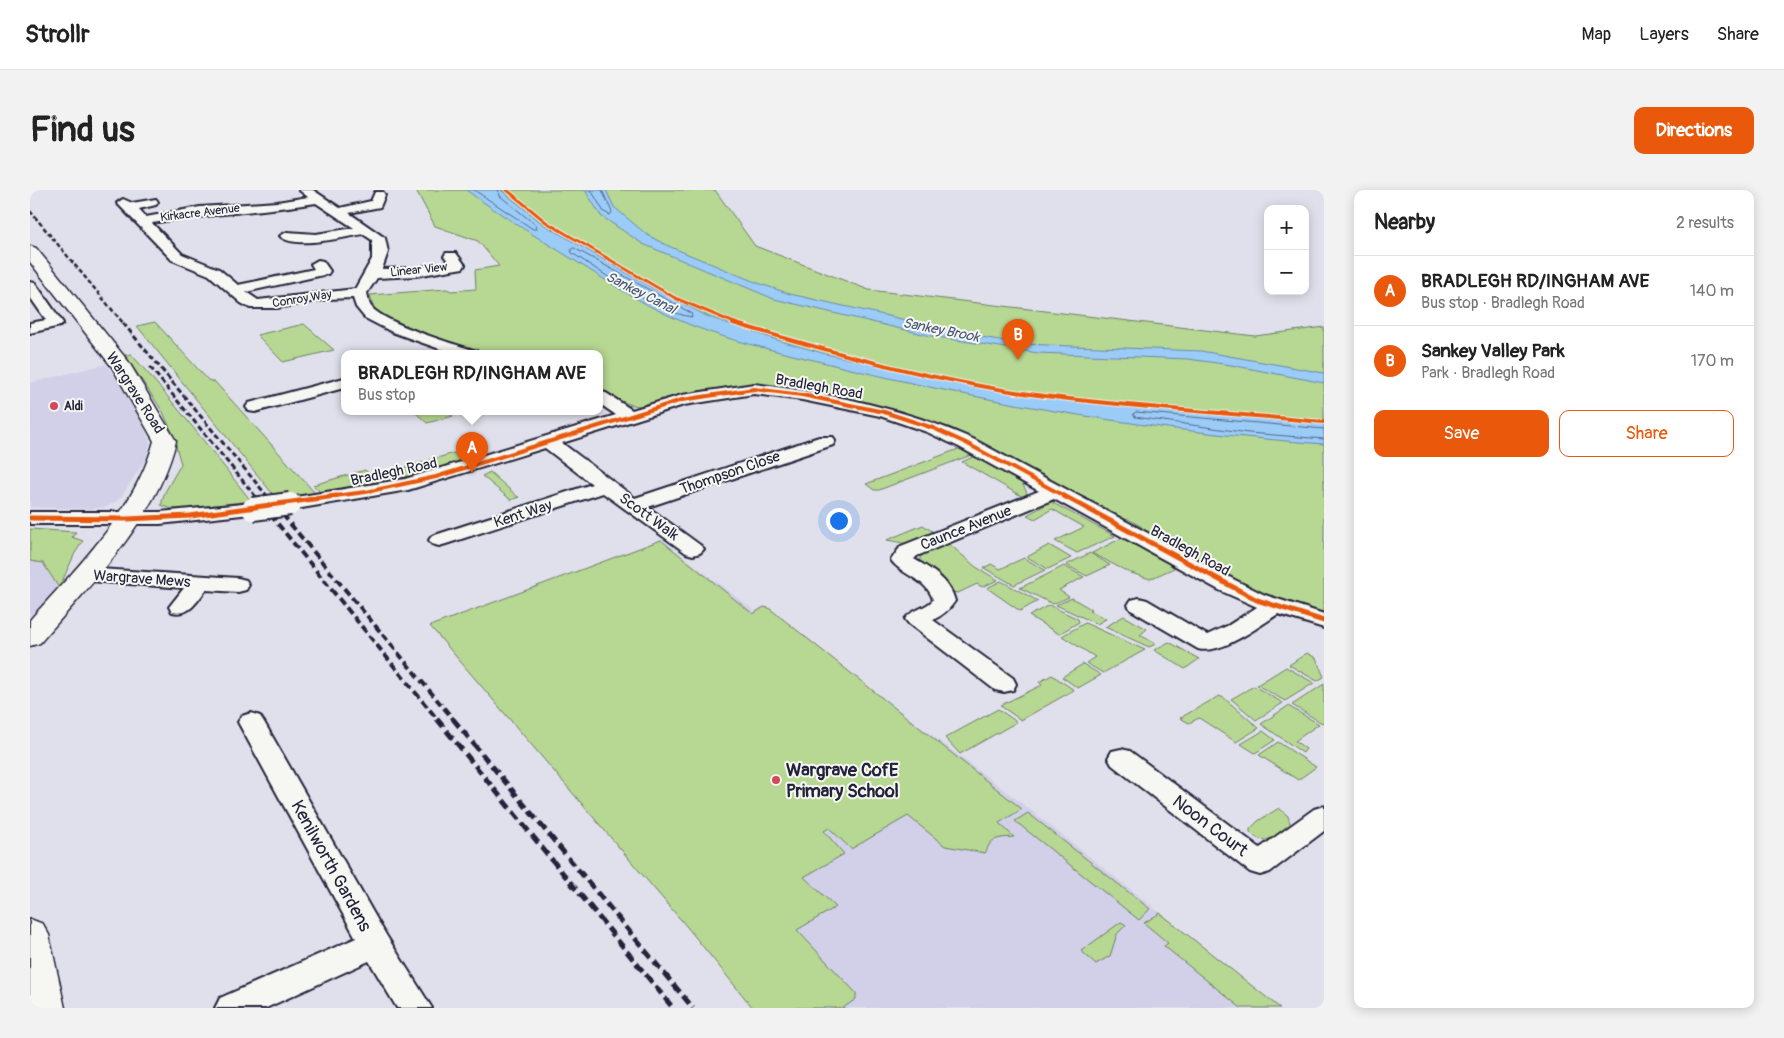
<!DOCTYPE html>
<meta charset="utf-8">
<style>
body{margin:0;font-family:Pangolin,sans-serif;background:#f2f2f2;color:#222}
.controls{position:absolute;right:15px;top:15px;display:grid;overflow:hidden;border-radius:10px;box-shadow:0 2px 12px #0003}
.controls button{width:45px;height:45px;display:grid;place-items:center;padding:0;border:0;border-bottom:1px solid #e0e0e0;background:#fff;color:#222;font:25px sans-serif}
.you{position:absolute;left:808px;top:330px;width:18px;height:18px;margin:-12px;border:4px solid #fff;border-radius:50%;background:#1a73e8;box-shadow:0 0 0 8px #1a73e833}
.badge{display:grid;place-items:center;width:32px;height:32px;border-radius:50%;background:#ea580c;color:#fff;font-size:16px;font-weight:700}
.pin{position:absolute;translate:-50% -41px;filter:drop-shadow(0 1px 2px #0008)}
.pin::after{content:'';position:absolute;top:26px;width:18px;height:15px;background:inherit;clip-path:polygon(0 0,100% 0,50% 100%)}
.popup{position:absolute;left:311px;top:160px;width:262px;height:65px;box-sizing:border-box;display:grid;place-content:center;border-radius:10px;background:#fff;filter:drop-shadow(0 1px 4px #0005);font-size:16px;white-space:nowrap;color:#767676}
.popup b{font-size:19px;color:#222}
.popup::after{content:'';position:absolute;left:50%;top:100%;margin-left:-10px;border:10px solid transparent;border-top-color:#fff}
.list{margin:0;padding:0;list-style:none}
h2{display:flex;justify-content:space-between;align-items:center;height:65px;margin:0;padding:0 20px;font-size:21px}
h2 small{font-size:16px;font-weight:400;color:#767676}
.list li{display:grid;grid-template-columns:32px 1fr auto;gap:15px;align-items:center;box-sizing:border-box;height:70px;padding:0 20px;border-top:1px solid #e0e0e0}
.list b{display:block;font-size:19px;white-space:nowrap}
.list p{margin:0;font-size:16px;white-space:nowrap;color:#767676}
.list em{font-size:16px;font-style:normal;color:#767676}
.actions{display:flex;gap:10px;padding:15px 20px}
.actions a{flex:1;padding:11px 0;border:1px solid #ea580c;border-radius:10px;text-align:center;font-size:18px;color:#ea580c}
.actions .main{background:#ea580c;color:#fff}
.map{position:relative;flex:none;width:1294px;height:818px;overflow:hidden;border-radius:10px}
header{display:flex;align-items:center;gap:30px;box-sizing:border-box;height:70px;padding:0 25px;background:#fff;border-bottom:1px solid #e0e0e0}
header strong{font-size:24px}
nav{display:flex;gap:28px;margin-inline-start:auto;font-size:18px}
.intro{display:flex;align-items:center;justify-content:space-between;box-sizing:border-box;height:120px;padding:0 30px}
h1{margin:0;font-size:35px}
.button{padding:12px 22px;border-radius:10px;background:#ea580c;color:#fff;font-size:18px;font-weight:700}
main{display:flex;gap:30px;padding:0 30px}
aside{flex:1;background:#fff;border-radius:10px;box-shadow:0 2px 12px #0003}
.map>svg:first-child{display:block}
.built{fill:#d1d0e8}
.green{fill:#b6d892;stroke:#6c7d66}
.water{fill:#9bccf8;stroke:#6b88ac}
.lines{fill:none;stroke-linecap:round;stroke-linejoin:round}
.shore{stroke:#526687;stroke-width:1}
.minor-casing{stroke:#22223b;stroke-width:4}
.tertiary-casing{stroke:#22223b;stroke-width:3}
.minor{fill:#f6f6f2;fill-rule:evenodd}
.tertiary{fill:#f6f6f2;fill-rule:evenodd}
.rail-far3{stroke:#22223b;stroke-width:2.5;stroke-dasharray:4.5 2.5;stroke-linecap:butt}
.rail-far2{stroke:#22223b;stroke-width:3;stroke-dasharray:5.5 3;stroke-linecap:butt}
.rail-far1{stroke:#22223b;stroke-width:4;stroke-dasharray:8 4;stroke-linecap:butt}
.rail{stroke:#22223b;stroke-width:5;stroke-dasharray:10 5;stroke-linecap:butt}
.minor-bridge-casing{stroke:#22223b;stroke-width:26;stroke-linecap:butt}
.minor-bridge{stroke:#f6f6f2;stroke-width:22}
.cycleway-far2-casing{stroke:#f6f6f2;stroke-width:5}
.cycleway-far1-casing{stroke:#f6f6f2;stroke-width:6}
.cycleway-casing{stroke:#f6f6f2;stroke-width:8}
.cycleway-far2{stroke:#e8590c;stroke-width:3}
.cycleway-far1{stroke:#e8590c;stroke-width:4}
.cycleway{stroke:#e8590c;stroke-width:5}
.poi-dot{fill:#d1495b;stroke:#f6f6f2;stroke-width:2}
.labels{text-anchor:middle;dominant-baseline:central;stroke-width:4;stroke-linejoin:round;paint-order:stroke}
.far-street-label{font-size:12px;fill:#22223b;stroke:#f6f6f2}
.far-poi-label{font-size:12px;font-weight:bold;fill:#22223b;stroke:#f6f6f2;text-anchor:start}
.far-water-label{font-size:14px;font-style:italic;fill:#465574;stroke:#f6f6f2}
.street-label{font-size:15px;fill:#22223b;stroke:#f6f6f2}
.near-poi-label{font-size:18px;font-weight:bold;fill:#22223b;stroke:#f6f6f2;text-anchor:start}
.near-street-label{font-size:18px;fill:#22223b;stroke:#f6f6f2}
</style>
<header>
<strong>Strollr</strong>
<nav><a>Map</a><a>Layers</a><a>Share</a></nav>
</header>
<div class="intro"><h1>Find us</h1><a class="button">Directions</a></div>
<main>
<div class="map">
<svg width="1294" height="818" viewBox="0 0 1294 818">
<rect width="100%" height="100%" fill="#e0e0ec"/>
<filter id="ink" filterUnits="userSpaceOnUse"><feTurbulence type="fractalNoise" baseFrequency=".02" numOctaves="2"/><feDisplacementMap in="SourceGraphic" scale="10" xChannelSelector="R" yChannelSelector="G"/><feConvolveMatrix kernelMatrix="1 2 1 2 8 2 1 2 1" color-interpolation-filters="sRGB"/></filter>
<g filter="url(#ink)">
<g class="built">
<polygon points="76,174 99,209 115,239 120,252 116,269 93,304 87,311 76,317 62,319 0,317 0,193"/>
<polygon points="631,350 725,421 732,417 997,617 1250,818 723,818 657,737 400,436"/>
<polygon points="0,371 13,373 29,398 0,432"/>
</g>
<g class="green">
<path d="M386,0H685L725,56L839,100L1225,146L1294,137V425L1237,408L1108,341L1112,337L1098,329L1092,331L909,236L885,227L726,194L667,201L615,216C596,217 585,207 570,198V164H455L388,141L354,126L344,118L340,105L417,99L421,101L446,99L445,80L469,76L448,51L405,36Z"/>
<polygon points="125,132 178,190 185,192 285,303 246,308 107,136"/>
<polygon points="274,134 304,160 253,172 227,145"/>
<path d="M101,164C143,211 182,261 221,311L151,319H142L131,315L135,302L151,274L142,242L133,222L95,165Z"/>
<polygon points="385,222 418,222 423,226 397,233"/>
<polygon points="931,258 941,265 849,300 844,300 836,294"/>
<polygon points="424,263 433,271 363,290 356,283"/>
<polygon points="945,266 992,293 997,303 993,307 932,272"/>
<polygon points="335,280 348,292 290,302 283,295"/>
<polygon points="460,282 488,307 489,307 481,310 452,286"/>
<polygon points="1021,312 1085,346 1047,363 1025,351 1054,337 1022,319 1005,329 997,325"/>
<polygon points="893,335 905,343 878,354 857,350"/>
<polygon points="0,339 46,342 42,347 53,351 45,363 29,398 13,373 0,371"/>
<polygon points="1092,348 1140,373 1144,378 1120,389 1098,382 1062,363"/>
<path d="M631,350L723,424L734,417L739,418L992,619L969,633L984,647C977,648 962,646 958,657C957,659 957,662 955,663L915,656L878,626L821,659L799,638L794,641L814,664L774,687L806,717L767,740L826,803V809L813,818H723L657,737L400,436Z"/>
<path d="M918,353L946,377L968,390L952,397L947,394L928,403L922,402L915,392L889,371C892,360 908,357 918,353Z"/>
<polygon points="1019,355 1041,368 1018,379 997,367"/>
<polygon points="1060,363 1080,375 1057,386 1036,375"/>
<polygon points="994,368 1015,380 984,395 954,378 961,374 970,379"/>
<polygon points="1034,376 1054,387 1029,400 1039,407 1023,414 990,398"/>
<polygon points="971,391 1008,411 990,421 957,398"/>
<polygon points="1042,408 1061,419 1059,420 1076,429 1067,434 1026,415"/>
<polygon points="1019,415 1048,429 1049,432 1029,444 999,426"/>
<polygon points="1094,426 1117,439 1110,445 1126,454 1119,457 1075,437"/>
<polygon points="1055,433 1115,460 1073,483 1056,473 1065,467 1032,446"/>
<polygon points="1139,452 1169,469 1155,479 1124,460"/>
<polygon points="1277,463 1286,468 1294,487 1287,491 1259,475"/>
<polygon points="1053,474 1071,485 1048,498 1032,487"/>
<polygon points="1256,477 1284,493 1255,511 1227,495"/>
<polygon points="1022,485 1044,500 991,530 972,517 971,515 1012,495 1009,492"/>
<polygon points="1294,494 1294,531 1292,533 1262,515"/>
<polygon points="1224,496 1253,513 1226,530 1201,509"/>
<polygon points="1189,506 1194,508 1229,538 1206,552 1169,528 1159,533 1150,528"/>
<polygon points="1258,516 1289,534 1265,551 1276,559 1273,563 1231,534"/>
<polygon points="968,519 987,532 930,564 915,548"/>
<polygon points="1233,541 1245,550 1225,563 1211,554"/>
<polygon points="1248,552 1286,577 1268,590 1229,565"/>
<path d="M1249,618L1258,626L1261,637C1248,646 1233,658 1220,642V639L1228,631Z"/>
<polygon points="998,623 1120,719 1109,730 985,631"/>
<polygon points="1130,723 1250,818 1211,818 1134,756 1138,753 1114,733"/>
<polygon points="1091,732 1096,735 1087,744 1080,766 1066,774 1051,761"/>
</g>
<g class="water">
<path d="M436,0H471L513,34L624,99L679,127L744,149L796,164L989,204L1040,211L1294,234V254C1131,242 967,215 808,176C753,162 693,151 642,127C609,112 577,91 547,72C510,49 472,26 436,0Z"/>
<polygon points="555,0 576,0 584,17 616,44 636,55 725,92 760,104 952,147 992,154 1171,161 1294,183 1294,193 1201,175 1158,169 1008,163 901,146 744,109 613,54 571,26"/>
</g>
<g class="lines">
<g class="shore">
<polyline points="444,0 503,39 507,39 506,35 470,6 468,0"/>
<polyline points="561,0 574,22 580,25 582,22 572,0"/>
<path d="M544,58L661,123L662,127C626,122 573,83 542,63L541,60Z"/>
<polyline points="1294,239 1106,222 1103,224 1105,227 1219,243 1294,249"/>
</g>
<g class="minor-casing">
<g id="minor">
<path d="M269,0H283L310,18L341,11L345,2H353L355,5L350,17L319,23L355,48L358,62L352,79L386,78L419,72L414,66L416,63H426L435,75L433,78L386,86L347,88L337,103C338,106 338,111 340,115C349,132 426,155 447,161L449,164H424L362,142L335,128L326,117L323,108L297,109L247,118H220L211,113L179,85L142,70L87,13L93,9L102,13L126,9L128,12L126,15L109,19L116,27L170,17L247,12L278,7ZM286,13L324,38L286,44L257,42L250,46C263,60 316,47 333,44L342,50V69L325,99L228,110L216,102L298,84L300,81L293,71L288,70L281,74L284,79L208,95L189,79L152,64L122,33C177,24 232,22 286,13Z"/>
<polygon points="0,92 5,93 33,133 30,136 0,143 0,133 16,130 0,107"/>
<polygon points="314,188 314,198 225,222 219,221 216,217 219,213"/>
<path d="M724,194C800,203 873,218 943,249L1205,390L1235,405L1294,424V438L1248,424C1228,437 1191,465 1168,459L1101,420L1098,415L1101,410L1109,408L1117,410L1177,445L1199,435L1227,417L1189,400L1024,309L887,366L884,369C901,379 920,390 925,411C919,420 913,425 903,430L983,488L986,494L983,500L974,502L965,500L879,434L875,429C882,419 895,419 903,410C898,389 872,386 861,370L871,356L1009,301L929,257L897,242L850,226L772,210L724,204L654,215L532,253L605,308L789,247H803L805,251L803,255L618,317L670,355L674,359L670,363L663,365L656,363L573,303L416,354L409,356L402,354L399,350L402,346L562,294L515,258L378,300L260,320L253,318L250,314L253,310L260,308L375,289L586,225L570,214V202L576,203L602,220L652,205Z"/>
<polygon points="223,313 230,315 233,319 230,323 130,334 0,334 0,322 130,322"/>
<path d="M54,378L208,388L216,390L219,395L216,400L208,402L176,400C166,412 160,426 142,422L139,417L154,398L46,390L43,385L46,380Z"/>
<polygon points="221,523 230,526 234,532 356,745 402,818 367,818 339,771 236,818 185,818 190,808 326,748 208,532 212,526"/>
<polygon points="1091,559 1100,561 1230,658 1284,619 1294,616 1294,641 1240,682 1230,685 1220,682 1082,575 1078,568 1082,561"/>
</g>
</g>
<g class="tertiary-casing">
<g id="tertiary">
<path d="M0,56L6,58L98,171L146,251C128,327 60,395 10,453L0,456V430C47,377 105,321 124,251L82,177L0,72Z"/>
<polygon points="0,729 13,734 19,745 35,818 0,818"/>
</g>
</g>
<use href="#minor" class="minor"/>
<use href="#tertiary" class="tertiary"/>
<polyline class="rail-far3" points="0,21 94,134"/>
<g class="rail-far2">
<polyline points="93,133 238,307"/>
<polyline points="120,177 226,307"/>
</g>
<g class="rail-far1">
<polyline points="225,306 408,530"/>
<polyline points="237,306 424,530"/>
</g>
<g class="rail">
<polyline points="407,529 643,818"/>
<polyline points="423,529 663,818"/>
</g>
<g class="minor-bridge-casing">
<polyline id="minor-bridge" points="223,319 260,314"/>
</g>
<use href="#minor-bridge" class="minor-bridge"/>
<g class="cycleway-far2-casing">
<polyline id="cycleway-far2" points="477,0 516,32 645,108 707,134"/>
</g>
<g class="cycleway-far1-casing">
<g id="cycleway-far1">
<path d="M703,133C805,163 910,193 1015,206C1108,218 1201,223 1294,232"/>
<polyline points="297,307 336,302 406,287 652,210 724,199 772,205 854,222 903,238 936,253 1036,307"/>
</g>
</g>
<g class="cycleway-casing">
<g id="cycleway">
<polyline points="1034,306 1227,410 1294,431"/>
<polyline points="0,328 97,329 160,326 306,306"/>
</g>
</g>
<use href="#cycleway-far2" class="cycleway-far2"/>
<use href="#cycleway-far1" class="cycleway-far1"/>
<use href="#cycleway" class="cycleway"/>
</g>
</g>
<g class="poi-dot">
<circle cx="24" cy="216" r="5"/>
<circle cx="746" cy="590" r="5"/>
</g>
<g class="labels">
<g class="far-street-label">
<text transform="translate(170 23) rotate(-7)">Kirkacre Avenue</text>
<text transform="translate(389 80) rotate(-6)">Linear View</text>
<text transform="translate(272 109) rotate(-9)">Conroy Way</text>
</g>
<g class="far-poi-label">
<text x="34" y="216">Aldi</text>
</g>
<g class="far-water-label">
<text transform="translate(611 103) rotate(27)">Sankey Canal</text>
<text transform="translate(911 140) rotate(11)">Sankey Brook</text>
</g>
<g class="street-label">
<text transform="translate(789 197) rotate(10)">Bradlegh Road</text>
<text transform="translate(105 203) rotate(57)">Wargrave Road</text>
<text transform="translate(364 282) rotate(-12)">Bradlegh Road</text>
<text transform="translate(700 283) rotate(-19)">Thompson Close</text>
<text transform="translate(493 324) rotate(-18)">Kent Way</text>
<text transform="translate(619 327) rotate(36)">Scott Walk</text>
<text transform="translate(936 338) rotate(-22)">Caunce Avenue</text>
<text transform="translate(1160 361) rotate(29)">Bradlegh Road</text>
<text transform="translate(112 389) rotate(4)">Wargrave Mews</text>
</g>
<g class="near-poi-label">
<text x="756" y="580">Wargrave CofE<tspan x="756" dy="21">Primary School</tspan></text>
</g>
<g class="near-street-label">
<text transform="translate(1180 636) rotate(37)">Noon Court</text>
<text transform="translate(301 676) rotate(61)">Kenilworth Gardens</text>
</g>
</g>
</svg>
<div class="controls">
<button>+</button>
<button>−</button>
</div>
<div class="you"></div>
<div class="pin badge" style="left:442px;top:283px">A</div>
<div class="popup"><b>BRADLEGH RD/INGHAM AVE</b>Bus stop</div>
<div class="pin badge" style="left:988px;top:170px">B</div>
</div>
<aside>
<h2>Nearby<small>2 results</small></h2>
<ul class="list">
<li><span class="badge">A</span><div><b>BRADLEGH RD/INGHAM AVE</b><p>Bus stop · Bradlegh Road</p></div><em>140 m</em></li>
<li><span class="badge">B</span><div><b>Sankey Valley Park</b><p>Park · Bradlegh Road</p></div><em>170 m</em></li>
</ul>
<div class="actions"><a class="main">Save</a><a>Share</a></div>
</aside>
</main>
